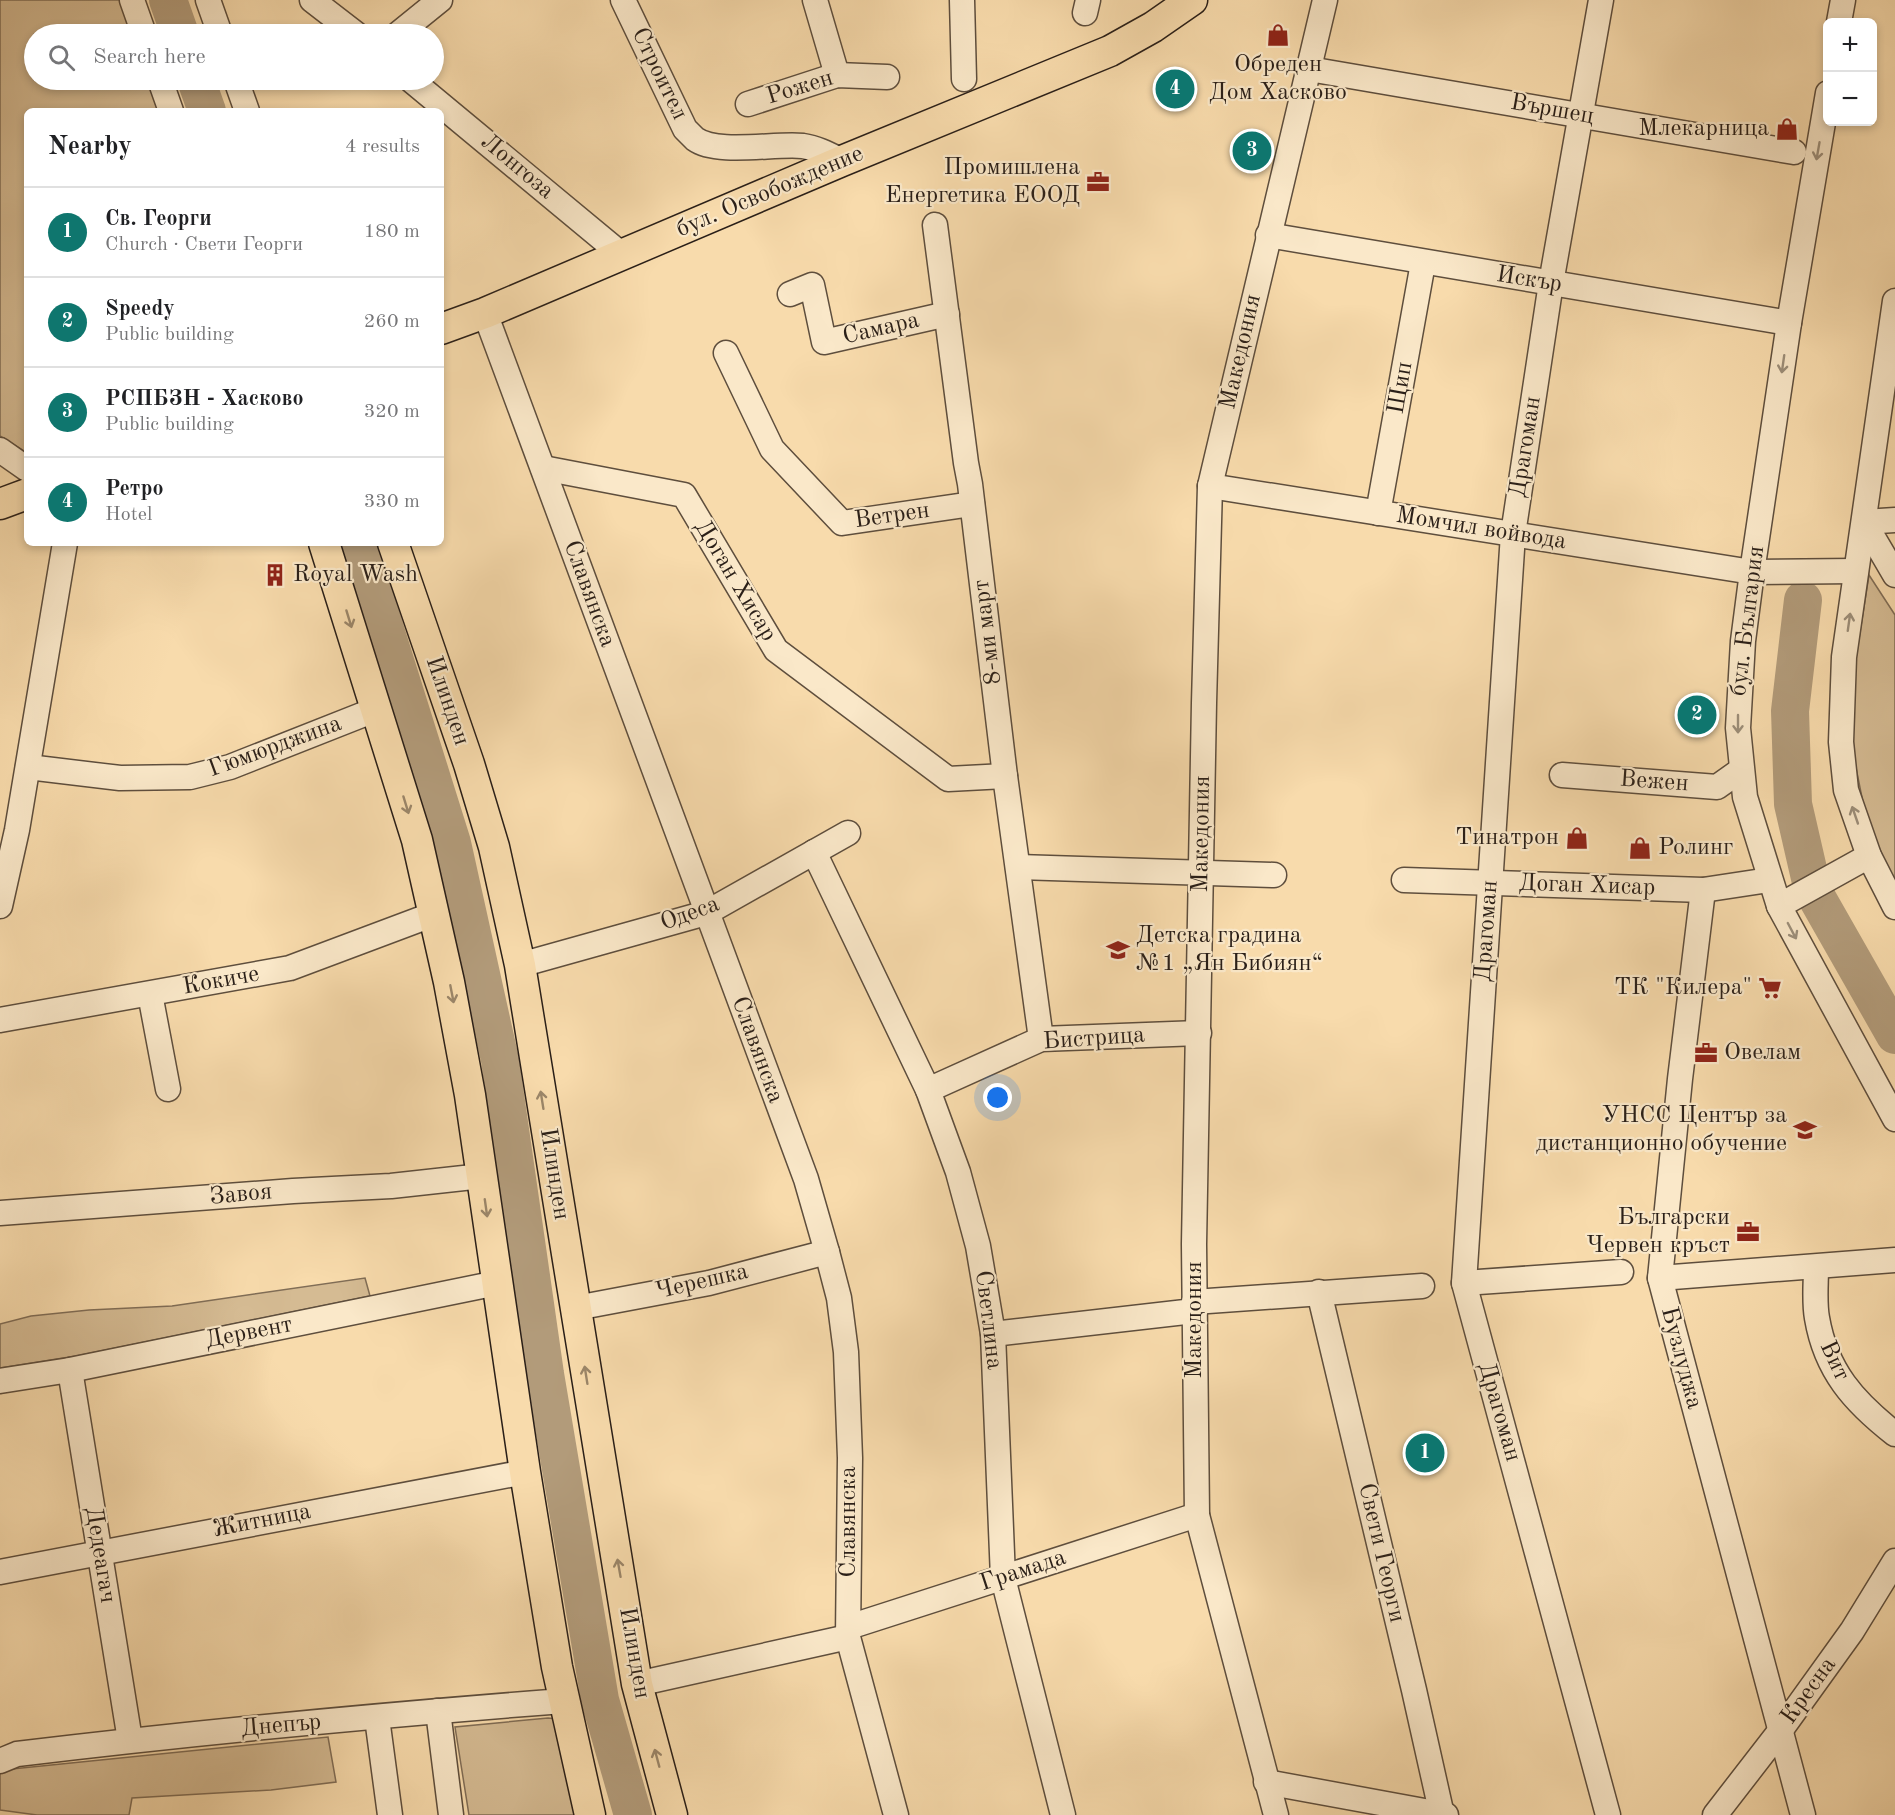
<!DOCTYPE html>
<meta charset="utf-8">
<style>
body{margin:0;font-family:"Old Standard TT",serif;background:#f6f6f6;color:#202124}
.controls{position:absolute;right:18px;top:18px;display:grid;overflow:hidden;border-radius:9px;box-shadow:0 3px 9px #0003}
.controls button{width:54px;height:54px;display:grid;place-items:center;padding:0;border:0;border-bottom:2px solid #e0e0e0;background:#fff;color:#202124;font:30px sans-serif}
.you{position:absolute;left:998px;top:1098px;width:21px;height:21px;margin:-15px;border:4px solid #fff;border-radius:50%;background:#1a73e8;box-shadow:0 0 0 9px #1a73e833}
.badge{display:grid;place-items:center;width:39px;height:39px;border-radius:50%;background:#0f766e;color:#fff;font-size:20px;font-weight:700}
.pin{position:absolute;translate:-50% -50%;border:3px solid #fff;box-shadow:0 2px 6px #0006}
.list{margin:0;padding:0;list-style:none}
h2{display:flex;justify-content:space-between;align-items:center;height:78px;margin:0;padding:0 24px;font-size:26px}
h2 small{font-size:20px;font-weight:400;color:#757577}
.list li{display:grid;grid-template-columns:39px 1fr auto;gap:18px;align-items:center;box-sizing:border-box;height:90px;padding:0 24px;border-top:2px solid #e0e0e0}
.list b{display:block;font-size:22px;white-space:nowrap}
.list p{margin:0;font-size:20px;white-space:nowrap;color:#757577}
.list em{font-size:20px;font-style:normal;color:#757577}
.icon{flex:none;width:33px;height:33px;fill:none;stroke:currentColor;stroke-width:2;stroke-linecap:round;stroke-linejoin:round}
.map{position:relative;flex:none;width:1895px;height:1815px;overflow:hidden}
.search{position:absolute;background:#fff;box-shadow:0 3px 9px #0003;left:24px;top:24px;width:420px;height:66px;display:flex;align-items:center;gap:15px;box-sizing:border-box;padding:0 21px;border-radius:33px;color:#757577;font-size:22px}
.panel{position:absolute;background:#fff;box-shadow:0 3px 9px #0003;left:24px;top:108px;width:420px;height:438px;border-radius:9px}
.map>svg:first-child{display:block}
.green{fill:#d5bb93;stroke:#806d56;stroke-width:1.5}
.lines{fill:none;stroke-linecap:round;stroke-linejoin:round}
.river{stroke:#b29b7a;stroke-width:38}
.minor-casing{stroke:#5e4e3d;stroke-width:27}
.major-casing{stroke:#2a1f18;stroke-width:33}
.minor{stroke:#fae8c9;stroke-width:24}
.major{stroke:#f8dbac;stroke-width:30}
.oneway{stroke:#9c8e79}
.oneway2{stroke:#9b8669}
.labels{text-anchor:middle;dominant-baseline:central;stroke-width:4.5;stroke-linejoin:round;paint-order:stroke}
.poi-label{font-size:24px;fill:#2a1f18;stroke:#fae8c9;text-anchor:end}
.street-label{font-size:24px;fill:#2a1f18;stroke:#fae8c9}
</style>
<div class="map">
<svg width="1895" height="1815" viewBox="0 0 1895 1815">
<rect width="100%" height="100%" fill="#f8dbac"/>
<filter id="stains"><feTurbulence type="fractalNoise" baseFrequency=".00333" numOctaves="4"/><feColorMatrix values="0 0 0 0 .2 0 0 0 0 .09 0 0 0 0 .02 0 0 0 .5 -.17"/></filter>
<radialGradient id="worn" r=".72"><stop offset=".6" stop-color="#630" stop-opacity="0"/><stop offset="1" stop-color="#630" stop-opacity=".3"/></radialGradient>
<g class="green">
<polygon points="0,0 124,0 135,34 34,34 34,80 151,80 162,111 27,111 27,453 0,436"/>
<polygon points="1869,575 1895,615 1895,881 1870,837 1852,748 1854,671"/>
<polygon points="365,1278 370,1296 76,1356 0,1368 0,1324 31,1316 89,1310 172,1306"/>
<polygon points="548,1718 557,1719 576,1815 469,1815 455,1727"/>
<polygon points="328,1737 336,1782 271,1790 132,1798 129,1815 37,1815 0,1810 0,1770 2,1770"/>
</g>
<g class="lines">
<g class="river">
<polyline points="168,0 180,34"/>
<polyline points="196,80 207,111"/>
<polyline points="358,543 452,843 500,1060 545,1374 600,1700 633,1815"/>
<polyline points="1803,600 1790,711 1793,804 1813,891 1895,1035"/>
</g>
<g class="minor-casing">
<g id="minor">
<polyline points="132,0 144,34"/>
<polyline points="208,0 220,34"/>
<polyline points="312,0 356,34"/>
<path d="M623,0L685,129C688,132 692,136 695,139C717,155 775,143 803,146C817,148 830,155 842,161"/>
<polyline points="815,0 837,75"/>
<polyline points="962,0 964,79"/>
<polyline points="1601,0 1551,283 1513,534 1464,1283 1608,1815"/>
<polyline points="1085,13 1088,0"/>
<polyline points="1839,22 1843,0"/>
<polyline points="398,34 440,0"/>
<polyline points="1309,69 1794,152"/>
<polyline points="160,80 171,111"/>
<polyline points="236,80 247,111"/>
<polyline points="411,80 622,255"/>
<polyline points="1828,93 1789,323 1752,572 1743,641 1738,728 1745,797 1779,906 1895,1119"/>
<polyline points="748,104 837,75 887,77"/>
<polyline points="935,225 966,463 970,484 1005,776 1041,1039"/>
<polyline points="1268,235 1789,323"/>
<polyline points="790,294 812,285 824,342 947,314"/>
<polyline points="1895,301 1844,657 1841,742 1846,790 1869,856 1895,907"/>
<polyline points="485,313 806,1179 827,1252 839,1298 846,1352 850,1458 848,1637 896,1815"/>
<polyline points="726,353 772,449 842,523 972,504"/>
<polyline points="0,450 27,469"/>
<polyline points="543,468 684,495 776,650 948,779 1005,776"/>
<polyline points="1210,486 1752,572 1856,571"/>
<polyline points="1378,513 1423,263"/>
<polyline points="1895,520 1864,522 1895,575"/>
<polyline points="28,767 120,778 190,777 230,767 377,709"/>
<polyline points="1562,775 1717,787 1741,770"/>
<polyline points="814,852 928,1090 958,1172 978,1246 993,1334 1003,1578 1063,1815"/>
<polyline points="1018,867 1274,875"/>
<polyline points="1404,880 1703,890 1769,880"/>
<polyline points="1703,890 1680,1079 1660,1278 1803,1815"/>
<polyline points="0,906 17,830 65,543"/>
<polyline points="1779,906 1869,856"/>
<polyline points="520,965 706,913 848,833"/>
<polyline points="150,994 168,1089"/>
<polyline points="0,1020 290,968 434,914"/>
<polyline points="928,1090 1041,1039 1199,1033"/>
<polyline points="0,1213 293,1191 391,1186 482,1176"/>
<path d="M1816,1267C1816,1284 1814,1302 1817,1318C1826,1371 1854,1402 1895,1434"/>
<polyline points="1660,1278 1895,1260"/>
<polyline points="1464,1283 1621,1272"/>
<polyline points="1319,1292 1414,1690 1442,1815"/>
<polyline points="576,1308 709,1283 827,1252"/>
<polyline points="993,1334 1194,1311 1194,1302 1422,1286"/>
<polyline points="70,1370 130,1740"/>
<polyline points="0,1381 70,1370 497,1283"/>
<polyline points="0,1572 525,1472"/>
<polyline points="849,1627 1197,1515"/>
<polyline points="637,1684 848,1637"/>
<polyline points="438,1711 451,1815"/>
<polyline points="377,1718 390,1815"/>
<path d="M0,1761L17,1754C199,1732 381,1715 563,1701"/>
<polyline points="1266,1782 1446,1815"/>
<polyline points="1276,1815 1197,1515 1194,1244 1204,703 1210,486 1325,0"/>
<polyline points="1715,1815 1780,1731 1852,1631 1895,1561"/>
</g>
</g>
<g class="major-casing">
<g id="major">
<polyline points="441,329 485,313 842,161 1110,51 1153,27 1192,0"/>
<polyline points="0,504 27,494"/>
<polyline points="324,543 417,840 449,982 470,1095 525,1472 557,1667 590,1815"/>
<polyline points="393,543 469,764 494,847 520,965 637,1684 672,1815"/>
</g>
</g>
<use href="#minor" class="minor"/>
<use href="#major" class="major"/>
</g>
<defs><path id="oneway-shaft" d="M-6 0H5M1.5-3L5.5 0L1.5 3" fill="none" stroke-width="1.6" stroke-linecap="round" stroke-linejoin="round" transform="scale(1.5)"/></defs>
<g class="oneway">
<use href="#oneway-shaft" transform="translate(1818 151) rotate(100)"/>
<use href="#oneway-shaft" transform="translate(1783 364) rotate(98)"/>
<use href="#oneway-shaft" transform="translate(1849 622) rotate(-82)"/>
<use href="#oneway-shaft" transform="translate(1738 724) rotate(90)"/>
<use href="#oneway-shaft" transform="translate(1855 815) rotate(-109)"/>
<use href="#oneway-shaft" transform="translate(1792 931) rotate(62)"/>
</g>
<g class="oneway2">
<use href="#oneway-shaft" transform="translate(349 619) rotate(73)"/>
<use href="#oneway-shaft" transform="translate(406 805) rotate(73)"/>
<use href="#oneway-shaft" transform="translate(452 994) rotate(79)"/>
<use href="#oneway-shaft" transform="translate(542 1100) rotate(-99)"/>
<use href="#oneway-shaft" transform="translate(486 1208) rotate(82)"/>
<use href="#oneway-shaft" transform="translate(586 1375) rotate(-99)"/>
<use href="#oneway-shaft" transform="translate(619 1568) rotate(-100)"/>
<use href="#oneway-shaft" transform="translate(657 1758) rotate(-105)"/>
</g>
<defs>
<g id="shop-bare" transform="scale(1.8)"><path d="M-5-2.5h2.3a2.7 3.5 0 0 1 5.4 0H5L5.5 6h-11ZM-1.5-2.5h3a1.5 2.3 0 0 0-3 0Z" fill="#8f2418" stroke="#fae8c9" stroke-width="2.5" paint-order="stroke"/></g>
<g id="office-bare" transform="scale(1.8)"><path d="M-6-3h4V-5.5h4V-3h4V5H-6ZM-1-4.5V-3h2v-1.5ZM-6 0V1H6V0Z" fill="#8f2418" stroke="#fae8c9" stroke-width="2.5" paint-order="stroke"/></g>
<g id="building-bare" transform="scale(1.8)"><path d="M-4-6H4V6H1V3H-1V6H-4ZM-2.5-4.3h1.7v1.8h-1.7ZM.8-4.3h1.7v1.8H.8ZM-2.5-1h1.7V.8h-1.7ZM.8-1h1.7V.8H.8Z" fill="#8f2418" stroke="#fae8c9" stroke-width="2.5" paint-order="stroke"/></g>
<g id="school-bare" transform="scale(1.8)"><path d="M0-5L7-2L0 1L-7-2ZM-4 1L0 2.5L4 1V4Q0 6-4 4Z" fill="#8f2418" stroke="#fae8c9" stroke-width="2.5" paint-order="stroke"/></g>
<g id="supermarket-bare" transform="scale(1.8)"><path d="M-6-5.5h2.5l.6 2H6L4.5 2H-2.5L-4.4-4H-6ZM-1.5 3.2a1.3 1.3 0 1 0 .1 0ZM3 3.2a1.3 1.3 0 1 0 .1 0Z" fill="#8f2418" stroke="#fae8c9" stroke-width="2.5" paint-order="stroke"/></g>
<g id="university-bare" transform="scale(1.8)"><path d="M0-5L7-2L0 1L-7-2ZM-4 1L0 2.5L4 1V4Q0 6-4 4Z" fill="#8f2418" stroke="#fae8c9" stroke-width="2.5" paint-order="stroke"/></g>
</defs>
<g fill-rule="evenodd">
<use href="#shop-bare" x="1278" y="35"/>
<use href="#shop-bare" x="1787" y="129"/>
<use href="#office-bare" x="1098" y="182"/>
<use href="#building-bare" x="275" y="575"/>
<use href="#shop-bare" x="1577" y="838"/>
<use href="#shop-bare" x="1640" y="848"/>
<use href="#school-bare" x="1118" y="950"/>
<use href="#supermarket-bare" x="1770" y="988"/>
<use href="#office-bare" x="1706" y="1053"/>
<use href="#university-bare" x="1805" y="1130"/>
<use href="#office-bare" x="1748" y="1232"/>
</g>
<g class="labels">
<g class="poi-label">
<text x="1278" y="65" text-anchor="middle">Обреден<tspan x="1278" dy="28">Дом Хасково</tspan></text>
<text x="1769" y="129">Млекарница</text>
<text x="1080" y="168">Промишлена<tspan x="1080" dy="28">Енергетика ЕООД</tspan></text>
<text x="293" y="575" text-anchor="start">Royal Wash</text>
<text x="1559" y="838">Тинатрон</text>
<text x="1658" y="848" text-anchor="start">Ролинг</text>
<text x="1136" y="936" text-anchor="start">Детска градина<tspan x="1136" dy="28">№1 „Ян Бибиян“</tspan></text>
<text x="1752" y="988">ТК "Килера"</text>
<text x="1724" y="1053" text-anchor="start">Овелам</text>
<text x="1787" y="1116">УНСС Център за<tspan x="1787" dy="28">дистанционно обучение</tspan></text>
<text x="1730" y="1218">Български<tspan x="1730" dy="28">Червен кръст</tspan></text>
</g>
<g class="street-label">
<text transform="translate(659 74) rotate(64)">Строител</text>
<text transform="translate(800 88) rotate(-17)">Рожен</text>
<text transform="translate(1552 110) rotate(10)">Вършец</text>
<text transform="translate(517 167) rotate(40)">Лонгоза</text>
<text transform="translate(770 192) rotate(-23)">бул. Освобождение</text>
<text transform="translate(1529 280) rotate(9)">Искър</text>
<text transform="translate(881 329) rotate(-13)">Самара</text>
<text transform="translate(1241 352) rotate(-77)">Македония</text>
<text transform="translate(1401 388) rotate(-80)">Щип</text>
<text transform="translate(1526 447) rotate(-81)">Драгоман</text>
<text transform="translate(892 516) rotate(-8)">Ветрен</text>
<text transform="translate(1481 529) rotate(9)">Момчил войвода</text>
<text transform="translate(735 581) rotate(59)">Доган Хисар</text>
<text transform="translate(589 594) rotate(70)">Славянска</text>
<text transform="translate(1748 621) rotate(-83)">бул. България</text>
<text transform="translate(988 632) rotate(-97)">8-ми март</text>
<text transform="translate(447 701) rotate(71)">Илинден</text>
<text transform="translate(275 747) rotate(-20)">Гюмюрджина</text>
<text transform="translate(1654 782) rotate(4)">Вежен</text>
<text transform="translate(1202 834) rotate(-89)">Македония</text>
<text transform="translate(1587 886) rotate(2)">Доган Хисар</text>
<text transform="translate(690 914) rotate(-20)">Одеса</text>
<text transform="translate(1487 931) rotate(-86)">Драгоман</text>
<text transform="translate(221 981) rotate(-10)">Кокиче</text>
<text transform="translate(1094 1039) rotate(-4)">Бистрица</text>
<text transform="translate(757 1050) rotate(70)">Славянска</text>
<text transform="translate(554 1174) rotate(81)">Илинден</text>
<text transform="translate(241 1195) rotate(-5)">Завоя</text>
<text transform="translate(702 1282) rotate(-13)">Черешка</text>
<text transform="translate(988 1320) rotate(83)">Светлина</text>
<text transform="translate(1195 1320) rotate(-90)">Македония</text>
<text transform="translate(249 1333) rotate(-11)">Дервент</text>
<text transform="translate(1681 1358) rotate(75)">Бузлуджа</text>
<text transform="translate(1834 1361) rotate(65)">Вит</text>
<text transform="translate(1499 1412) rotate(74)">Драгоман</text>
<text transform="translate(262 1521) rotate(-11)">Житница</text>
<text transform="translate(849 1522) rotate(-90)">Славянска</text>
<text transform="translate(1381 1553) rotate(77)">Свети Георги</text>
<text transform="translate(100 1555) rotate(81)">Дедеагач</text>
<text transform="translate(1023 1571) rotate(-18)">Грамада</text>
<text transform="translate(634 1653) rotate(80)">Илинден</text>
<text transform="translate(1809 1691) rotate(-54)">Кресна</text>
<text transform="translate(281 1726) rotate(-5)">Днепър</text>
</g>
</g>
<rect width="100%" height="100%" filter="url(#stains)"/>
<rect width="100%" height="100%" fill="url(#worn)"/>
</svg>
<div class="controls">
<button>+</button>
<button>−</button>
</div>
<div class="you"></div>
<div class="pin badge" style="left:1425px;top:1453px">1</div>
<div class="pin badge" style="left:1697px;top:715px">2</div>
<div class="pin badge" style="left:1252px;top:151px">3</div>
<div class="pin badge" style="left:1175px;top:89px">4</div>
<div class="search"><svg class="icon" aria-label="search" viewBox="0 0 24 24"><circle cx="10" cy="10" r="6"/><path d="M15 15l6 6"/></svg>Search here</div>
<section class="panel">
<h2>Nearby<small>4 results</small></h2>
<ul class="list">
<li><span class="badge">1</span><div><b>Св. Георги</b><p>Church · Свети Георги</p></div><em>180 m</em></li>
<li><span class="badge">2</span><div><b>Speedy</b><p>Public building</p></div><em>260 m</em></li>
<li><span class="badge">3</span><div><b>РСПБЗН - Хасково</b><p>Public building</p></div><em>320 m</em></li>
<li><span class="badge">4</span><div><b>Ретро</b><p>Hotel</p></div><em>330 m</em></li>
</ul>
</section>
</div>
